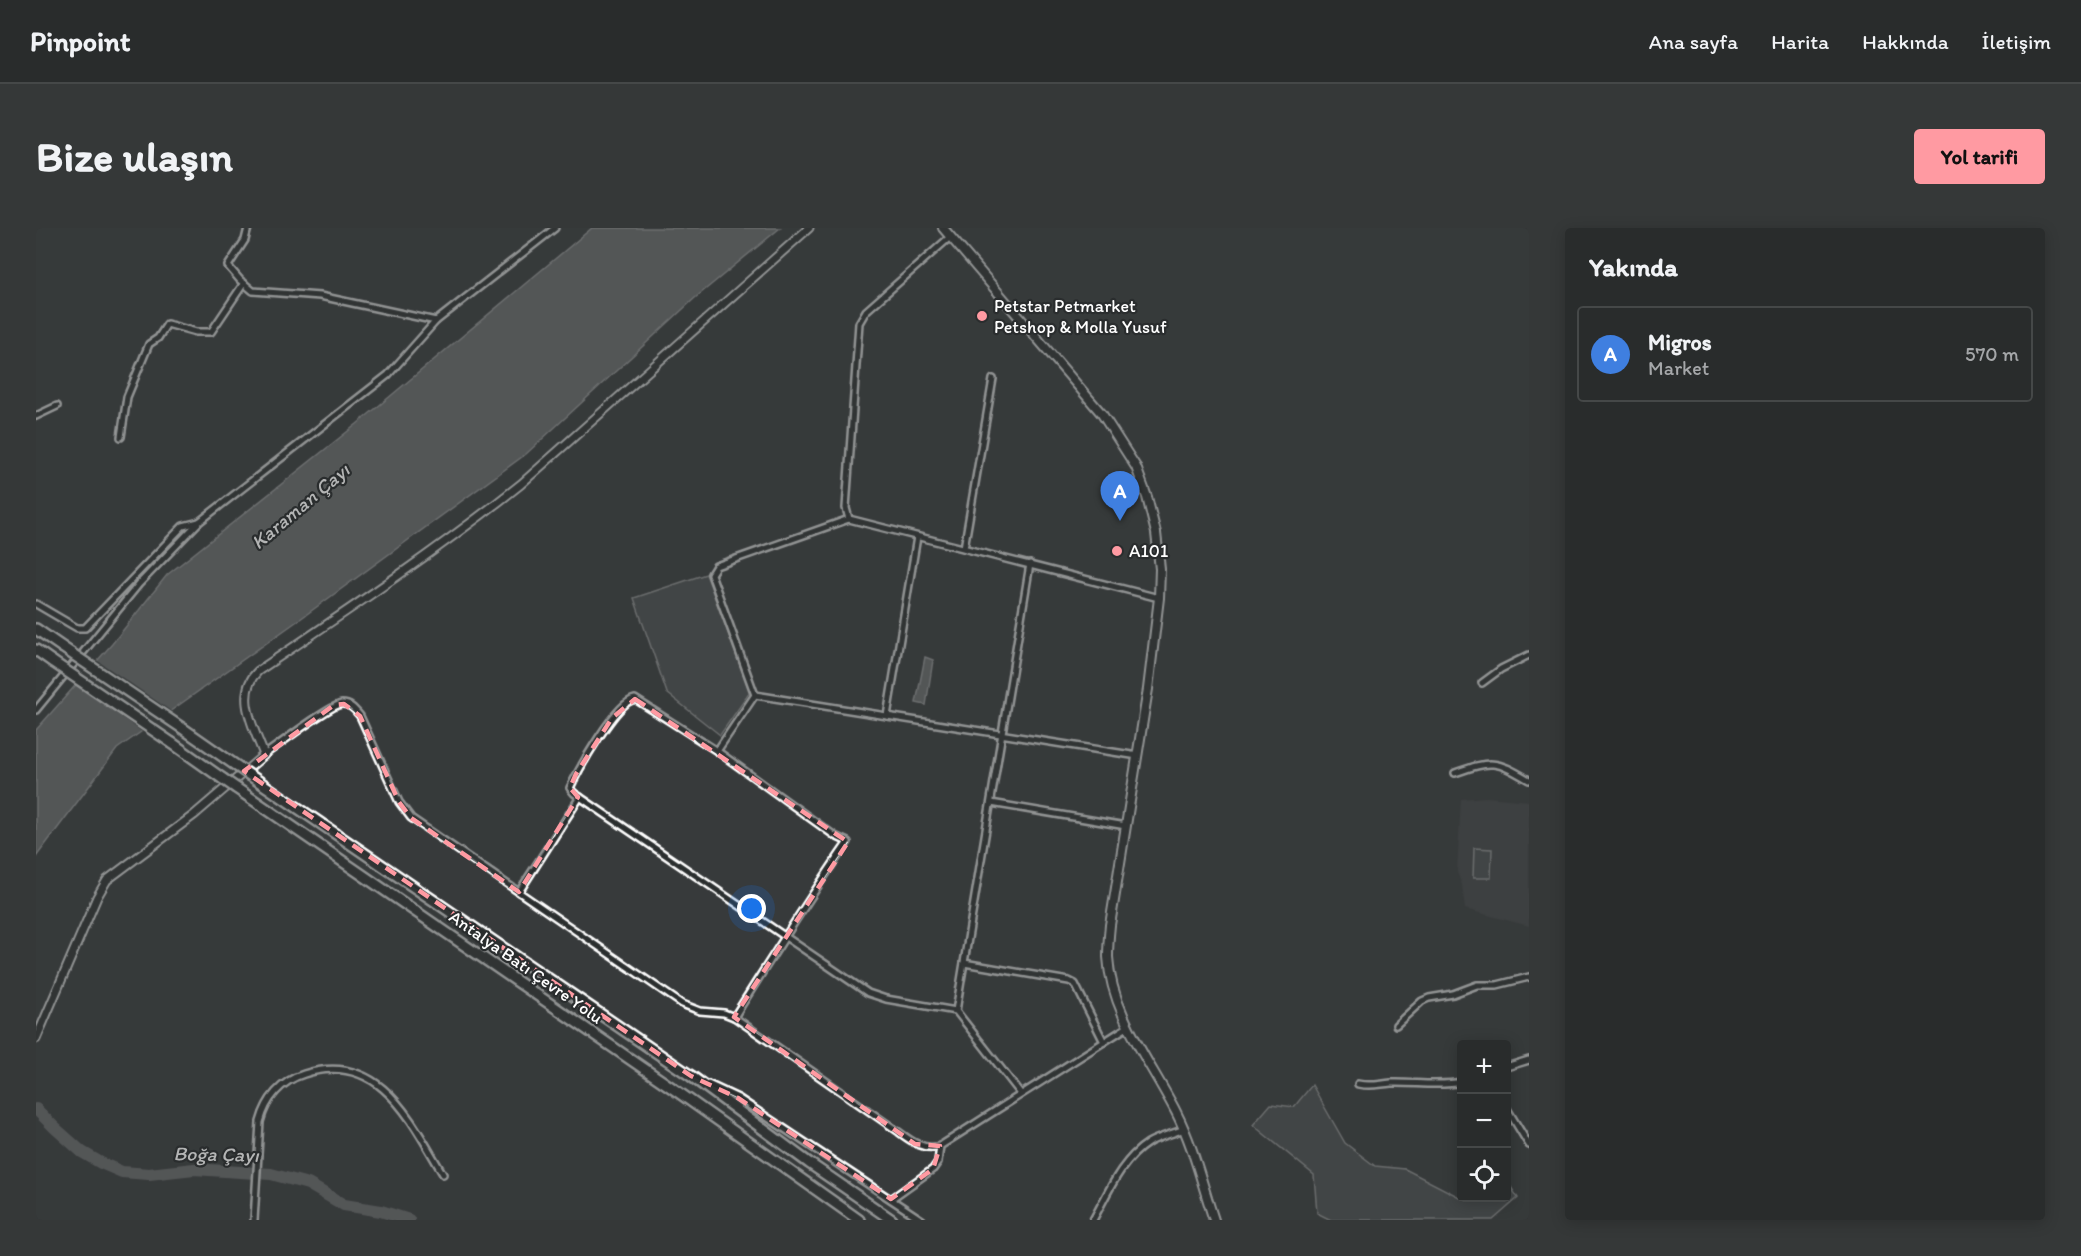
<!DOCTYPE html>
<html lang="tr">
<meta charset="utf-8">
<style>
body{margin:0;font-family:Itim,sans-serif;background:#353838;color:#f1f3f6}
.controls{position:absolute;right:18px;bottom:18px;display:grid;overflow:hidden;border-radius:6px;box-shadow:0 3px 15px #0003}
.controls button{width:54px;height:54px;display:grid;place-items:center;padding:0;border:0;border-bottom:2px solid #454848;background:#292c2c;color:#f1f3f6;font:30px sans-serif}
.you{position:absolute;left:716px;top:681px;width:21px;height:21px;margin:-15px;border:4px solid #fff;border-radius:50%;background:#1a73e8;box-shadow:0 0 0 9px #1a73e833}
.badge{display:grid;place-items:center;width:39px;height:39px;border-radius:50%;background:#ff9aa2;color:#fff;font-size:20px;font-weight:700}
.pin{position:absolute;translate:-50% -50px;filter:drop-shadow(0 2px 3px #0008)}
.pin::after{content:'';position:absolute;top:32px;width:21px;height:18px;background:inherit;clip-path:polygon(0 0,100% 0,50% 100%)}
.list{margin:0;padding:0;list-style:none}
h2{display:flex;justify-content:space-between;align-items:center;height:78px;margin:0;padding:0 24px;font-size:26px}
h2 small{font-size:20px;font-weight:400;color:#a5a7a9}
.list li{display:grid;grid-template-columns:39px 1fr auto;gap:18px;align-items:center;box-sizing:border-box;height:96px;margin:0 12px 12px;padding:0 12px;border:2px solid #454848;border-radius:6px}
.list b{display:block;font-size:22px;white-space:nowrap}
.list p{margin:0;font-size:20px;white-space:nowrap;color:#a5a7a9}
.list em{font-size:20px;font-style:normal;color:#a5a7a9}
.icon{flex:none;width:33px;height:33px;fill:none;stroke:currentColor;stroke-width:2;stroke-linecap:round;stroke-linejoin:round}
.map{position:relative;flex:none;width:1493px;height:992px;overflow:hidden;border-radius:6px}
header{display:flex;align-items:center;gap:36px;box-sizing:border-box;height:84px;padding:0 30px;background:#292c2c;border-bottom:2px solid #454848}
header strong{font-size:28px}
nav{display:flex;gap:33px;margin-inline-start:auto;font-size:21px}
.intro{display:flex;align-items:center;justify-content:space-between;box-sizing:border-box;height:144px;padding:0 36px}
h1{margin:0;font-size:42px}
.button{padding:15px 27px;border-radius:6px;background:#ff9aa2;color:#111;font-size:21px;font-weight:700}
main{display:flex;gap:36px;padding:0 36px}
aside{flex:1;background:#292c2c;border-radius:6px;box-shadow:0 3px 15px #0003}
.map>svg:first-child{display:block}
.built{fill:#444748}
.green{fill:#505354;stroke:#a8a9aa;stroke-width:1.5}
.water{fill:#767879;stroke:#adaeaf;stroke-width:1.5}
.pier{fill:#373a3b}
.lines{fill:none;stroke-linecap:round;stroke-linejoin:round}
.river{stroke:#767879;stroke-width:12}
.minor-casing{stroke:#fff;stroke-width:10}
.tertiary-casing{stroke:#fff;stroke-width:11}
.secondary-casing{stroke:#fff;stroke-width:12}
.trunk-casing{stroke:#fff;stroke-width:14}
.minor{stroke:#2a2d2e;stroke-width:5}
.tertiary{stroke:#2a2d2e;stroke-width:7}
.secondary{stroke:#2a2d2e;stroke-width:8}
.trunk{stroke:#2a2d2e;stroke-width:9}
.trunk-bridge-casing{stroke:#fff;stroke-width:14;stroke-linecap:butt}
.trunk-bridge{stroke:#2a2d2e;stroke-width:9}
.marked{fill:none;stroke:#ff9aa2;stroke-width:4.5;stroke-dasharray:12 8;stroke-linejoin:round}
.poi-dot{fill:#ff9aa2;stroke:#2a2d2e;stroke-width:2}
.labels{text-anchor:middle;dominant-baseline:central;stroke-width:4.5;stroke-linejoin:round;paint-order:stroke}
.poi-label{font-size:18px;fill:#fff;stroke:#2a2d2e;text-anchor:start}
.street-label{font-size:18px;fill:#fff;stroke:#2a2d2e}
.water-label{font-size:20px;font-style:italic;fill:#b4b5b5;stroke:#2a2d2e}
</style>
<header>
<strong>Pinpoint</strong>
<nav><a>Ana sayfa</a><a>Harita</a><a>Hakkında</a><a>İletişim</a></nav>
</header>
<div class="intro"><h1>Bize ulaşın</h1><a class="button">Yol tarifi</a></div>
<main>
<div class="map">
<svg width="1493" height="992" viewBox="0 0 1493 992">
<rect width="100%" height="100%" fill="#373a3b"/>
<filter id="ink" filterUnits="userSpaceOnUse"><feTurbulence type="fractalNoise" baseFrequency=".0167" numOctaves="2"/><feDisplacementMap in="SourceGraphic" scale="12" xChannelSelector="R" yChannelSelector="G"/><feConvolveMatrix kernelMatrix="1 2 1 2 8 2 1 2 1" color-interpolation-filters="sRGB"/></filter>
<g filter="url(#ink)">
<polygon class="built" points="1451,569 1493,573 1493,698 1429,681 1426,657 1421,644 1425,571"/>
<g class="green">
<polygon points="670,346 714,464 684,507 631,465 598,370"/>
<polygon points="1438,620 1456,621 1455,650 1437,650"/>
<polygon points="1276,857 1309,915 1339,938 1369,941 1427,971 1433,970 1470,970 1471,957 1473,956 1482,970 1457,992 1295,992 1281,985 1278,947 1217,897 1235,876 1258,879"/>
</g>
<g class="water">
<polygon points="556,0 744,0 659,70 490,226 260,394 81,521 0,629 0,502 76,416 131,347 321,196"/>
<polygon points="889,429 897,432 890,477 880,475"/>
</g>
<polygon class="pier" points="59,431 138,485 109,506 37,455"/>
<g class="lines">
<polyline class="river" points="0,881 19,900 46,924 65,935 86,944 113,946 158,941 235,946 272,956 308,977 345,983 373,992"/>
<g class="minor-casing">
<g id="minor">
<polyline points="212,0 209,12 192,38 204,52 217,63 284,68 400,93 519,0"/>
<polyline points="914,9 830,83 823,95 810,280 813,291 1123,370"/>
<polyline points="0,188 21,178"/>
<polyline points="85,209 91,169 113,116 122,110 131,96 160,104 175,104 208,55"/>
<polyline points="928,320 957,151"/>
<polyline points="0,376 41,400 49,400 147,298 163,294"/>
<polyline points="1446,455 1465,441 1493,427"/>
<polyline points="719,467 675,346 680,338 813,291"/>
<polyline points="0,482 103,356 163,294 352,147 400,93"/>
<polyline points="851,488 881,309"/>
<polyline points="681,523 719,467 1102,528"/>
<path d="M228,527C241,518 296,476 306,476C315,476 319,482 324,488L363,574L375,590L646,776L664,783L688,785L698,789L863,904C875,913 888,923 904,918L1093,798"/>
<path d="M1419,545C1456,532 1459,532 1493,552"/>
<polyline points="955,575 1090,598"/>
<polyline points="483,664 544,569"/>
<polyline points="928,735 1033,753 1039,756 1068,814"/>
<polyline points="920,783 994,336"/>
<path d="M698,789C735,731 772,671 812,614L799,608L681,523L599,471C580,474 543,541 534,560L538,565L832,765L850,771L920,783L985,866"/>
<polyline points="1360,797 1386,773 1393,770 1417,766 1441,757 1461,757 1493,749"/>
<polyline points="1470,839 1493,832"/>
<polyline points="672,856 702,870 886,992"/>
<path d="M1322,856C1335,859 1343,856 1355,855C1378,854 1402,859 1426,854"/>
<polyline points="1470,879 1493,917"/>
<polyline points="855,971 897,941 902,934 904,918"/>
<path d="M218,992L224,894C230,871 245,853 268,846C344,822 375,893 407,946"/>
<path d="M1057,992C1072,965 1085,932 1112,915C1122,909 1136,906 1148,901"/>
</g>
</g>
<g class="tertiary-casing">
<path id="tertiary" d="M0,811L61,669L71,652L158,587L228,527C218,500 198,466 222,443C311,383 401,323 485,256L773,0"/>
</g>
<g class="secondary-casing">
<path id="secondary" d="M907,0L1066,186L1100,239L1111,269L1120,305L1124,341L1123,370L1112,461L1074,697C1073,707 1072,718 1072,729C1075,785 1115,835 1140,884C1157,917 1166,956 1178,992"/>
</g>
<g class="trunk-casing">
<g id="trunk">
<polyline points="0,401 26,419"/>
<polyline points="0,422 17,434"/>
<polyline points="149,502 202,539"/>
<polyline points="136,515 187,551"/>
<polyline points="215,548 655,848 773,935 856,992"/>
<polyline points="200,560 642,864 823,992"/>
</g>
</g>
<use href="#minor" class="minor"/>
<use href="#tertiary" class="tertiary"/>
<use href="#secondary" class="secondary"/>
<use href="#trunk" class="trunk"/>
<g class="trunk-bridge-casing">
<g id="trunk-bridge">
<polyline points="26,419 149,502"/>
<polyline points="17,434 136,515"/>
<polyline points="202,539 215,548"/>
<polyline points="187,551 200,560"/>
</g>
</g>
<use href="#trunk-bridge" class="trunk-bridge"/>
</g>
</g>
<path d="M0 0H1493V992H0ZM599,471L812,614L698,789L879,916L904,918L897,941L855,971L702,870L655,848L208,543L298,477L308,476L324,488L363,574L375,590L483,664L542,569L534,560L540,546L576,490Z" fill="#373a3b" fill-opacity=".55" fill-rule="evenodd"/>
<path class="marked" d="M599,471L812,614L698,789L879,916L904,918L897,941L855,971L702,870L655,848L208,543L298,477L308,476L324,488L363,574L375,590L483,664L542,569L534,560L540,546L576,490Z"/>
<g class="poi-dot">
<circle cx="946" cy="88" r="6"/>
<circle cx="1081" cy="323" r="6"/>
</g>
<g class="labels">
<g class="poi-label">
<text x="958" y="78">Petstar Petmarket<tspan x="958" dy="21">Petshop &amp; Molla Yusuf</tspan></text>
<text x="1093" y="323">A101</text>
</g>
<g class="street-label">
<text transform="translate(490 739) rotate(35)">Antalya Batı Çevre Yolu</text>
</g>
<g class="water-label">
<text transform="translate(264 278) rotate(-40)">Karaman Çayı</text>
<text transform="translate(180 926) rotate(1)">Boğa Çayı</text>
</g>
</g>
</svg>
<div class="controls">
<button>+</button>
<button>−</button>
<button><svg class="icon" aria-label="locate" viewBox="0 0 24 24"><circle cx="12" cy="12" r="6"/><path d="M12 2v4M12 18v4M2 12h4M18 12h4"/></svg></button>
</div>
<div class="you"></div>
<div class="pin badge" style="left:1084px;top:293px;background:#3f7fe0">A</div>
</div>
<aside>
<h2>Yakında<small></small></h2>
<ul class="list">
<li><span class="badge" style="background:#3f7fe0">A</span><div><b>Migros</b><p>Market</p></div><em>570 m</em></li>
</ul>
</aside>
</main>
